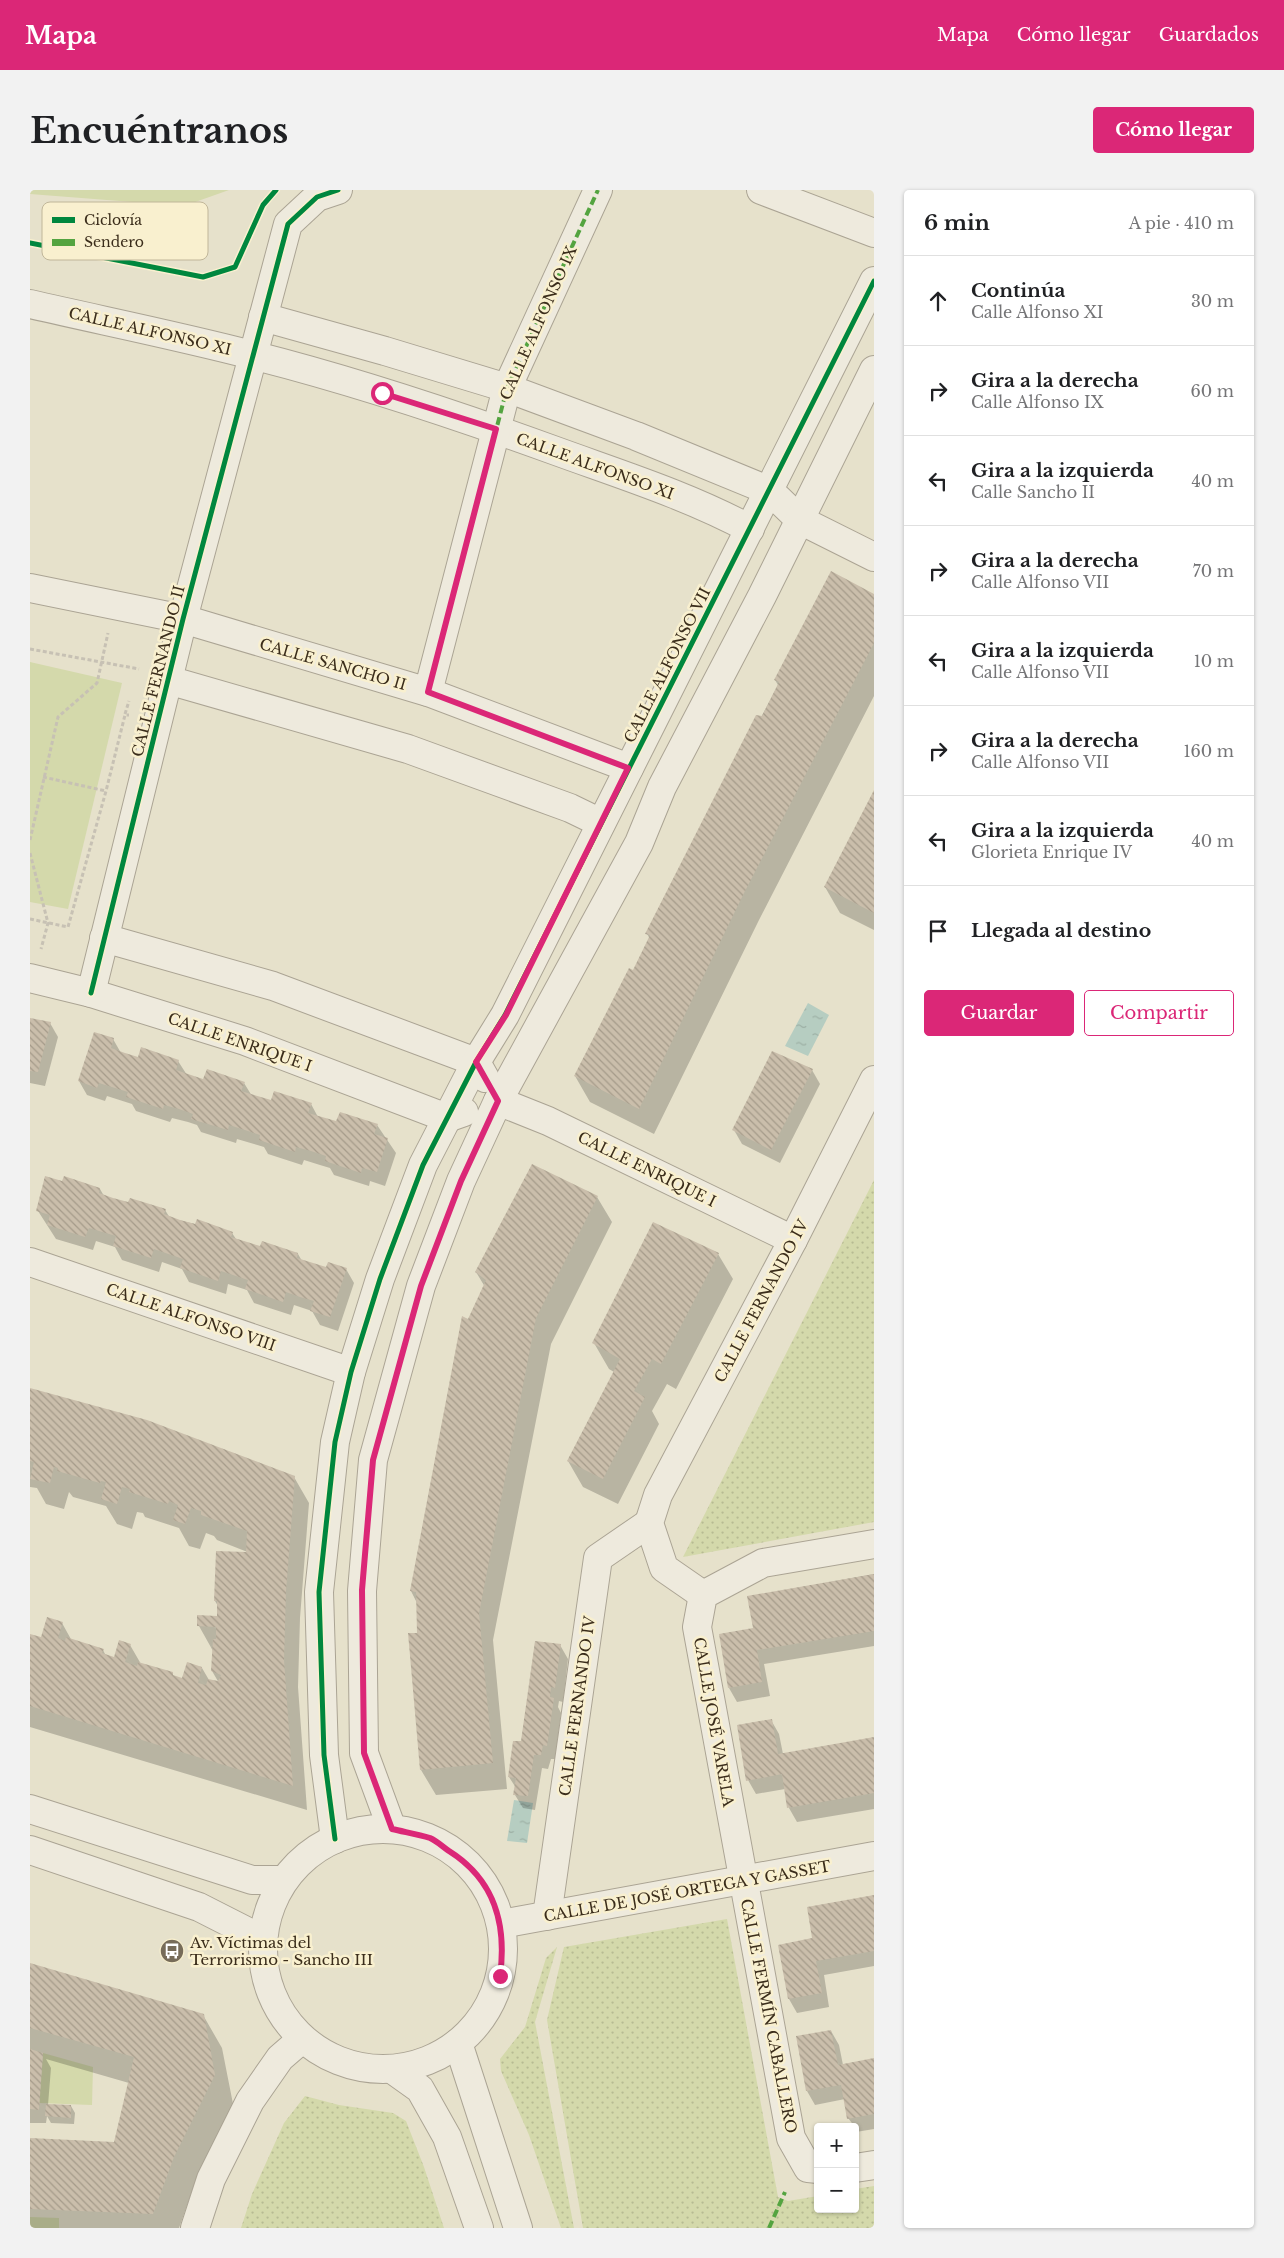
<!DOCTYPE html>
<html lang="es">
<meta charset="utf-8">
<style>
body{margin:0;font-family:"Libre Baskerville",serif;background:#f2f2f2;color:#202124}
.controls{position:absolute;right:15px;bottom:15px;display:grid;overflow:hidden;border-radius:5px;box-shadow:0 1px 4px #0004}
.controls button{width:45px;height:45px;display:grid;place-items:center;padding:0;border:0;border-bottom:1px solid #e0e0e0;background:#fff;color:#202124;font:25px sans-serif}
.stop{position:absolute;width:15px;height:15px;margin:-11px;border:4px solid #db2777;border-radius:50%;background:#fff}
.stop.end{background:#db2777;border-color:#fff;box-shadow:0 1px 5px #0008}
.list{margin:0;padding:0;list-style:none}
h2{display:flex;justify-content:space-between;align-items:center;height:65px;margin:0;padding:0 20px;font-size:21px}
h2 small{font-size:16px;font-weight:400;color:#757577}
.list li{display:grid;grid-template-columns:32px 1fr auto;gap:15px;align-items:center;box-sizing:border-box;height:90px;padding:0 20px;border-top:1px solid #e0e0e0}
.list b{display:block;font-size:19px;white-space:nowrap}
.list p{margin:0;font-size:16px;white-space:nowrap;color:#757577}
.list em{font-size:16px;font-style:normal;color:#757577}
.actions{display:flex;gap:10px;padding:15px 20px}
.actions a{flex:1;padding:11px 0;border:1px solid #db2777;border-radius:5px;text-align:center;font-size:18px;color:#db2777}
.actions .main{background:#db2777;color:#fff}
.icon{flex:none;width:28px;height:28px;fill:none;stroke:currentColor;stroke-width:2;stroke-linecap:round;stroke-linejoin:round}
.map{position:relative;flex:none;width:844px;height:2038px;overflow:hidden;border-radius:5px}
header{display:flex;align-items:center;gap:30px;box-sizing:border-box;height:70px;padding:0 25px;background:#db2777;color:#fff}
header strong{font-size:24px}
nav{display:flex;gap:28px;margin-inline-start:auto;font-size:18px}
.intro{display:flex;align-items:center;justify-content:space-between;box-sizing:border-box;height:120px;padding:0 30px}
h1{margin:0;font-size:35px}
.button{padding:12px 22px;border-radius:5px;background:#db2777;color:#fff;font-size:18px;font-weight:700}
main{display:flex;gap:30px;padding:0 30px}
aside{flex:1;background:#fff;border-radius:5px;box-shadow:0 1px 4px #0004}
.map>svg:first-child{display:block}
.grass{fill:url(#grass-dots)}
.park{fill:#d4d9ab}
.water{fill:url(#water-ripples)}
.shadow{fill:#0003}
.building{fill:url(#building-back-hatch)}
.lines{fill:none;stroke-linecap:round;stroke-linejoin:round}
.minor-casing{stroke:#aba494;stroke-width:30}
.path{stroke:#c7c1b4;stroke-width:3;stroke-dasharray:4 2.5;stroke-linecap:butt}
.minor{stroke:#eeeadd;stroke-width:28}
.quiet{stroke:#54a440;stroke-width:4;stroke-dasharray:8 4;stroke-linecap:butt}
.cycleway-casing{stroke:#f9f0cf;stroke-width:8}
.cycleway{stroke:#00873e;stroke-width:5}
.route{stroke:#db2777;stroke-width:6}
.labels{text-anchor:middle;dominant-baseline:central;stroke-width:5;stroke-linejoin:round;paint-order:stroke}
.street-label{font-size:15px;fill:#3b2d1b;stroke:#f9f0cf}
.poi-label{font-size:15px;fill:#3b2d1b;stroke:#f9f0cf;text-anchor:start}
.key{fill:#f9f0cf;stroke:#c0b699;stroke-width:1}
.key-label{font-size:14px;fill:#3b2d1b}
</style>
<header>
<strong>Mapa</strong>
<nav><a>Mapa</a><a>Cómo llegar</a><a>Guardados</a></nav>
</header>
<div class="intro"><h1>Encuéntranos</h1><a class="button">Cómo llegar</a></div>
<main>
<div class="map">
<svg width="844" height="2038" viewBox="0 0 844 2038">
<defs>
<pattern id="grass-dots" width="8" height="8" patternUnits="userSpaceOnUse" patternTransform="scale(1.25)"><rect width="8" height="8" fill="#d4d9ab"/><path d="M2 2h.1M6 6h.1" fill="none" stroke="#b7bb93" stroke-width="1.8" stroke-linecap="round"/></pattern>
<pattern id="water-ripples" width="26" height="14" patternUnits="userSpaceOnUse" patternTransform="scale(1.25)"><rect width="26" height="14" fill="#b6cdc1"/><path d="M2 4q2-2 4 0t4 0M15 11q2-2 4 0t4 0" fill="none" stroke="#9db0a5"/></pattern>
<pattern id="building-back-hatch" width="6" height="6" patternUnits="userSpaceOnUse" patternTransform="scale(1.25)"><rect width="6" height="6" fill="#cabeab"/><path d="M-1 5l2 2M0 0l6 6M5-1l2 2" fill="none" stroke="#a59b8a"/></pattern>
</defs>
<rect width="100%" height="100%" fill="#e6e1cb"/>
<g class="grass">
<polygon points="844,990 844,1332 653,1367"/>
<polygon points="697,1729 748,2007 758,2011 788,2006 788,2019 825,2019 825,1999 844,1996 844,2038 553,2038 517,1830 534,1757"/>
<polygon points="527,1757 505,1832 544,2038 531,2038 499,1945 471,1881 470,1869 495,1837 516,1768"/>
<polygon points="275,1906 309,1915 363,1923 376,1931 394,1977 414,2038 211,2038 222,2004 254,1933"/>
</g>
<g class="park">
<polygon points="0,0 199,0 154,16 0,4"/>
<polygon points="0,472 92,493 38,719 0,712"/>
<polygon points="13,1863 63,1877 62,1915 9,1913"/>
<polygon points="0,2027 29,2028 29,2038 0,2038"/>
</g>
<g class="water">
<polygon points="778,813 799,825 778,866 755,856"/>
<polygon points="484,1610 503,1613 497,1653 477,1651"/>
</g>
<g class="shadow">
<polygon points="844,405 844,506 729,730 624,944 560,912 545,886 604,781 620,749 617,744 748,495 745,490"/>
<polygon points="844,603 844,740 810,723 795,697"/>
<polygon points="0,829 20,833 28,847 15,896 0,893"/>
<polygon points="83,849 91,863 109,869 148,871 157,885 174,890 214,893 222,906 241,912 281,914 288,927 307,933 347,935 366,963 355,996 340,991 339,996 304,985 300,978 290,975 274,970 272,975 238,964 234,957 224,954 207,949 206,953 171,942 167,935 158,932 142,928 140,932 106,921 102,914 77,906 75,911 57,905 49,891"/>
<polygon points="782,880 790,894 750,973 712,954 704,940"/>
<polygon points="33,993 70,999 74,1006 99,1014 101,1009 135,1020 140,1028 202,1043 206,1049 231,1057 268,1064 272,1071 296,1079 316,1079 324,1093 308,1141 290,1135 282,1121 264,1115 261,1125 224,1113 217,1100 198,1094 196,1104 159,1092 152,1079 132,1072 129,1082 92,1070 85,1057 66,1051 63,1060 26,1049 8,1021"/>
<polygon points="567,1007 582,1032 521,1154 463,1450 477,1599 406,1605 391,1580 387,1413 381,1401 439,1130 455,1097 446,1082"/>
<polygon points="688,1064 703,1089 646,1199 637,1194 622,1221 629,1234 588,1314 553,1297 538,1271 584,1182 579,1179 564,1153"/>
<polygon points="0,1199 264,1287 279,1313 270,1428 268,1497 277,1620 0,1537 0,1445 11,1449 32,1433 42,1451 73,1460 76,1466 84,1468 100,1455 111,1474 142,1484 144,1487 153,1490 172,1478 179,1490 189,1493 182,1481 183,1461 169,1436 188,1427 188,1416 185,1411 187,1362 220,1363 187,1350 184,1346 176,1343 170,1359 159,1356 149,1338 115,1327 113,1323 107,1322 102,1339 87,1334 76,1316 43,1307 39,1302 34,1319 16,1314 7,1298 0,1297"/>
<polygon points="844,1384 844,1456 734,1474 740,1506 707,1512 699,1498 724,1439 719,1407"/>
<polygon points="530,1455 538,1469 533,1512 529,1511 528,1517 531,1523 525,1569 521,1569 518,1579 512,1578 505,1620 493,1618 485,1605 486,1598 479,1587"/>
<polygon points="741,1530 749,1544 753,1564 844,1548 844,1619 767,1632 759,1618 755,1599 726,1604 718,1590"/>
<polygon points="844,1706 844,1776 794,1785 799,1817 767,1823 759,1809 784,1749"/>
<polygon points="0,1774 173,1825 192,1858 204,1919 162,2001 149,2038 0,2038 0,1949 85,1953 99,1893 16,1869 21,1878 18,1915 41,1916 45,1923 44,1934 21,1933 17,1926 16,1933 0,1933"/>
<polygon points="801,1841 809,1855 813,1875 844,1870 844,1939 826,1942 825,1937 818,1928 815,1909 785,1915 777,1901"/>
</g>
<g class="building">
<polygon points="801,381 844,404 844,453 714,703 609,919 544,886 599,778 603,780 620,745 615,744 726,525 732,526 749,492 744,490"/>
<polygon points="844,600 844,723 794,697"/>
<polygon points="0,828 21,832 8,882 0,881"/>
<polygon points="64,842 84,848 81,858 95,863 108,867 111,857 149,870 146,880 173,889 177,879 215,892 211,901 241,910 244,901 282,913 278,923 306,931 310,922 348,934 344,944 358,948 347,982 332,978 331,983 295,971 296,966 281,961 266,957 265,962 229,950 230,945 215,940 199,935 198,940 161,929 163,924 149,919 134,915 133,919 96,907 98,902 69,893 67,898 48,891"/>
<polygon points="742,861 783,879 741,960 702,940"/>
<polygon points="502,974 568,1006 506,1128 449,1423 463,1573 390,1580 378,1443 387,1443 386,1402 380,1401 432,1126 438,1129 456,1090 445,1082"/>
<polygon points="15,986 32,991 34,986 70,998 69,1003 83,1008 98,1012 100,1008 136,1019 134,1024 150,1030 165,1034 167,1029 203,1042 201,1047 230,1056 232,1051 268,1063 267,1068 296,1077 298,1072 317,1078 300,1127 280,1121 284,1111 270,1107 256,1102 253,1112 215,1099 218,1090 191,1081 188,1091 150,1078 153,1069 124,1059 121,1068 83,1056 86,1046 59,1038 55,1047 17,1035 20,1025 6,1021"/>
<polygon points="623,1032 689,1063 631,1174 622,1169 604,1201 615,1207 573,1289 537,1271 590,1169 562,1153"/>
<polygon points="0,1198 117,1230 265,1286 256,1401 254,1470 263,1596 0,1516 0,1444 11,1447 17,1427 33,1432 28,1448 35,1451 36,1447 74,1459 72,1463 84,1467 89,1450 101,1454 95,1472 107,1476 108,1472 143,1482 143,1485 152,1488 157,1472 172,1477 168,1493 176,1495 178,1489 188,1491 191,1485 181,1481 183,1449 186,1449 186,1437 167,1436 167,1425 187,1426 187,1411 184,1411 186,1361 216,1362 217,1341 171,1325 171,1321 161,1318 155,1334 143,1330 148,1315 139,1311 138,1314 99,1302 100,1299 92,1297 87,1314 71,1309 76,1292 71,1291 70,1293 27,1281 28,1278 24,1277 20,1293 0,1289 4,1272 0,1271"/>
<polygon points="844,1384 844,1441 727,1460 732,1492 698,1498 689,1444 723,1438 717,1406"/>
<polygon points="505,1451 531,1454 525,1498 521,1497 520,1507 524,1508 517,1556 513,1555 511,1565 504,1565 498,1606 483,1605 486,1588 478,1587 483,1551 491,1551"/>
<polygon points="742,1529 748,1564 844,1547 844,1603 757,1618 752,1584 716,1591 707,1535"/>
<polygon points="844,1705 844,1761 786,1771 792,1803 758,1809 748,1755 782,1748 777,1717"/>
<polygon points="0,1773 174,1824 185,1885 144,1967 123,2024 0,2019 0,1948 84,1952 104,1867 0,1838"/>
<polygon points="801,1840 808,1875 844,1868 844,1924 817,1929 811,1895 776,1901 766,1846"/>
<polygon points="0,1859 13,1863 9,1920 0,1919"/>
<polygon points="16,1914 41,1915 41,1928 15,1926"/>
</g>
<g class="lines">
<g class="minor-casing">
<g id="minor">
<polyline points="731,0 844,43"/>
<path d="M0,114C74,131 149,146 222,165C325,191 427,225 526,261C592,285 659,306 720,339"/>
<polyline points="233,127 355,161 477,198 606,246 740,301 770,330 844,367"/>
<polyline points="0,398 153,429 398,502 599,578"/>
<polyline points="138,490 378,559 540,618 571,633"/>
<polyline points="398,502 477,198 568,0"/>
<polyline points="74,748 243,796 446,872 455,888"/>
<polyline points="0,788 61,803 215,851 417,928 434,922"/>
<polyline points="61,803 153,429 258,34 287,7 308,0"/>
<polyline points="468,911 518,931 763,1050"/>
<polyline points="0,1072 321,1182"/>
<polyline points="673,1405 634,1378 619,1333 628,1305 763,1050 844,890"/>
<polyline points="0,1619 222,1690 254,1690"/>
<polyline points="362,1639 334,1563 332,1401 343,1270 391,1096 431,991 468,911 609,653 632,597 732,406 844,180"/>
<circle cx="353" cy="1759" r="120"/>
<polyline points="305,1649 294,1565 289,1402 305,1252 321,1182 350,1089 393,975 446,872 475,825 844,91"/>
<polyline points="0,1660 169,1717 232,1749"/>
<polyline points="517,1726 568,1368 619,1333"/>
<polyline points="471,1734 844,1666"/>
<polyline points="428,1853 488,2038"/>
<polyline points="362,1879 390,1899 417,1947 449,2038"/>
<polyline points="825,1978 844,1975"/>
<polyline points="788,1979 778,1978 761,1948 667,1437 673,1405 733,1373 844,1354"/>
<polyline points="165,2038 181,1989 220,1911 250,1868 272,1849"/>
</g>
</g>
<g class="path">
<polyline points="0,459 109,479"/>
<polyline points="95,524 99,511"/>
<polyline points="13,587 76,601"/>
<polyline points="0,650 28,527 67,493 78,443"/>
<polyline points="0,663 18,733 11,759"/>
<polyline points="0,729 38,737 76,601 95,525 99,525"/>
</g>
<use href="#minor" class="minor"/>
<g class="quiet">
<polyline points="398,502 477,198 568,0"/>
<polyline points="739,2038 755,2002"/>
</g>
<g class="cycleway-casing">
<g id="cycleway">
<polyline points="0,53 173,87 205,77 233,15 246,0"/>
<polyline points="61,803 153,429 258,34 287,7 308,0"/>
<polyline points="305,1649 294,1565 289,1402 305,1252 321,1182 350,1089 393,975 446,872 475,825 844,91"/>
</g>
</g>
<use href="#cycleway" class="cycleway"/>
</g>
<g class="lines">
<path class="route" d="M352,203L466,239L398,502L598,578L476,825L446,872L468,911L431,991L391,1096L343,1270L332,1400L334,1563L362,1639C374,1642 388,1644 400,1648C407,1651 413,1657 419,1661C465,1690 477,1734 470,1786"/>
</g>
<defs>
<g id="bus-disc" transform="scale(1.25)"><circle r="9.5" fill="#776c59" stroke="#f9f0cf"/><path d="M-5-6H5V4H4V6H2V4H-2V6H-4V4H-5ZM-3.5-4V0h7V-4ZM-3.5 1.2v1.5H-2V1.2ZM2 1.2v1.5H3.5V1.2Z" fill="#fff"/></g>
</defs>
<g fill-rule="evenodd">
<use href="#bus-disc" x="142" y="1761"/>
</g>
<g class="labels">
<g class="street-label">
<text transform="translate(508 133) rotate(-66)">CALLE ALFONSO IX</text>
<text transform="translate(120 141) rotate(13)">CALLE ALFONSO XI</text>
<text transform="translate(565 276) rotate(20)">CALLE ALFONSO XI</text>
<text transform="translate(303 474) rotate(16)">CALLE SANCHO II</text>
<text transform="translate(637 475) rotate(-63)">CALLE ALFONSO VII</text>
<text transform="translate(128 481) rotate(-76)">CALLE FERNANDO II</text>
<text transform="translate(210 852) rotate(19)">CALLE ENRIQUE I</text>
<text transform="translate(617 979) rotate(26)">CALLE ENRIQUE I</text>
<text transform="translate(731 1111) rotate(-62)">CALLE FERNANDO IV</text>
<text transform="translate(161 1127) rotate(19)">CALLE ALFONSO VIII</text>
<text transform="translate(547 1516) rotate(-82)">CALLE FERNANDO IV</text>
<text transform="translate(684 1532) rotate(80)">CALLE JOSÉ VARELA</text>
<text transform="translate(657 1701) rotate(-10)">CALLE DE JOSÉ ORTEGA Y GASSET</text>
<text transform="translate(739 1826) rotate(79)">CALLE FERMÍN CABALLERO</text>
</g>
<g class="poi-label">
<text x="160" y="1752">Av. Víctimas del<tspan x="160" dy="17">Terrorismo - Sancho III</tspan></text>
</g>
</g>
<rect x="12" y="12" width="166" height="58" rx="8" class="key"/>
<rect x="22" y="27" width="23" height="6" fill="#00873e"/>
<rect x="22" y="49" width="23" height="7" fill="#54a440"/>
<g class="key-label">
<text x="54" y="35">Ciclovía</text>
<text x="54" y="57">Sendero</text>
</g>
</svg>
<div class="controls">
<button>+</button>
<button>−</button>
</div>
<div class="stop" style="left:352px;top:203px"></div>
<div class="stop end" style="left:470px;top:1786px"></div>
</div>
<aside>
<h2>6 min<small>A pie · 410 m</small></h2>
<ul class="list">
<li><svg class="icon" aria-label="ahead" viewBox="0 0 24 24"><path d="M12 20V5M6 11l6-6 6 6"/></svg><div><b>Continúa</b><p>Calle Alfonso XI</p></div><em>30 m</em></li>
<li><svg class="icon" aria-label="right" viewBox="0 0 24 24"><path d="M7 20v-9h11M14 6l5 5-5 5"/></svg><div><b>Gira a la derecha</b><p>Calle Alfonso IX</p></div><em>60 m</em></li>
<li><svg class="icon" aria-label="left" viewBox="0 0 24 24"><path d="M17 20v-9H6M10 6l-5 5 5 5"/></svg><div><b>Gira a la izquierda</b><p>Calle Sancho II</p></div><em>40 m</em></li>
<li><svg class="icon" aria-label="right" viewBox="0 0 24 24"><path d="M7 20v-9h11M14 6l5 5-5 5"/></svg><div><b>Gira a la derecha</b><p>Calle Alfonso VII</p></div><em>70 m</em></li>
<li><svg class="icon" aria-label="left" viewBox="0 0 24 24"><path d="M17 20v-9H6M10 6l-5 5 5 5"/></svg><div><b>Gira a la izquierda</b><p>Calle Alfonso VII</p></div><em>10 m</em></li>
<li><svg class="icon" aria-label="right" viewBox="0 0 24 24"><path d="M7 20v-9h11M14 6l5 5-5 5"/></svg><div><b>Gira a la derecha</b><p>Calle Alfonso VII</p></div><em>160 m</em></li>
<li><svg class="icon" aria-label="left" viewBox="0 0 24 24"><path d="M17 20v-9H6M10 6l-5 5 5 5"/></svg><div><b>Gira a la izquierda</b><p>Glorieta Enrique IV</p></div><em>40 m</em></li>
<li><svg class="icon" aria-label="arrive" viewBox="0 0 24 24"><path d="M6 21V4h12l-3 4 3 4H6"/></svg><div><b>Llegada al destino</b></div></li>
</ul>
<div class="actions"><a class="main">Guardar</a><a>Compartir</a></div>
</aside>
</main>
